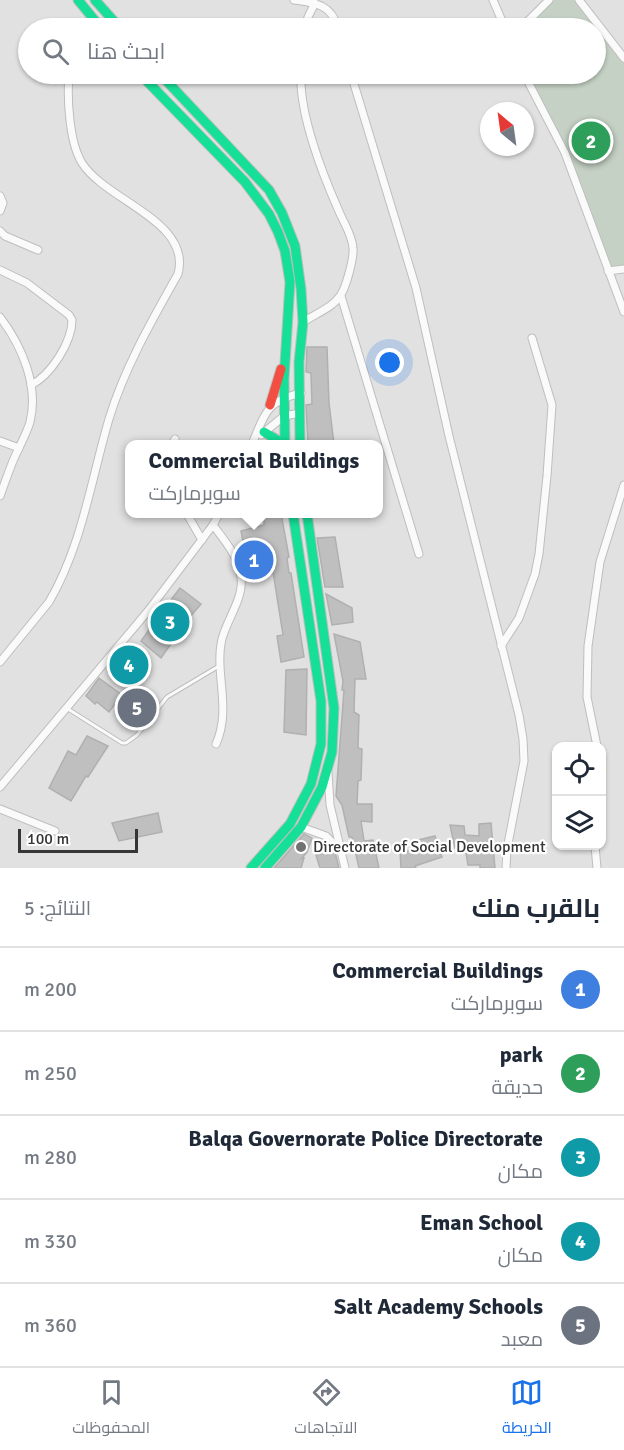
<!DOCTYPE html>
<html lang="ar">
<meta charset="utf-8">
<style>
body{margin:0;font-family:Signika,Cairo,sans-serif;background:#f6f6f7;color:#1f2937;direction:rtl}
.controls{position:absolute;right:18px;bottom:18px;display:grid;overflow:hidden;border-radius:12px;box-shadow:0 2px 4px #0004}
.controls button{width:54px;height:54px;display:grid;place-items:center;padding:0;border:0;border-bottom:2px solid #e0e1e3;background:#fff;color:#1f2937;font:30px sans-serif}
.compass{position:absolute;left:480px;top:102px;width:54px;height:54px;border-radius:50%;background:#fff;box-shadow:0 2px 4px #0004;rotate:331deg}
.scale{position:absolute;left:18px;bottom:15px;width:120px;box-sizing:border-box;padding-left:6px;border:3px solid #363637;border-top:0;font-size:16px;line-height:21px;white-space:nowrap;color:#363637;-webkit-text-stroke:4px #fff;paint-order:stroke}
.you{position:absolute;left:390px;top:363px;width:21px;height:21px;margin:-15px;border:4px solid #fff;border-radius:50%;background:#1a73e8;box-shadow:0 0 0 9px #1a73e833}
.badge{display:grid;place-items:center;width:39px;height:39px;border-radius:50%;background:#1a73e8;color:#fff;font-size:20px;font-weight:700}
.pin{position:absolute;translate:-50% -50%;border:3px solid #fff;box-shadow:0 2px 6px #0006}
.popup{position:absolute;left:125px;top:440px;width:258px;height:78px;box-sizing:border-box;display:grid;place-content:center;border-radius:12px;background:#fff;filter:drop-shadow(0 2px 4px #0005);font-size:20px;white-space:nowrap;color:#747a83}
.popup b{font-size:22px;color:#1f2937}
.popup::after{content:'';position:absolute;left:50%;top:100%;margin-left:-12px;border:12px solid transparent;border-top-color:#fff}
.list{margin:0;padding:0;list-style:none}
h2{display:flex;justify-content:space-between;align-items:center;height:78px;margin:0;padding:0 24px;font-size:26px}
h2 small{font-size:20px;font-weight:400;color:#747a83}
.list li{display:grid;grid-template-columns:39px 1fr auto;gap:18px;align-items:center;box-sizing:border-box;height:84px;padding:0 24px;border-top:2px solid #e0e1e3}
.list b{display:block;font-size:22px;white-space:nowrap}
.list p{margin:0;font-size:20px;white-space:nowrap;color:#747a83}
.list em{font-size:20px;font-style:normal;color:#747a83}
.icon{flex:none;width:33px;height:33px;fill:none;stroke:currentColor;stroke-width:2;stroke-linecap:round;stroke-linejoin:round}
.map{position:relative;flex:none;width:624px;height:868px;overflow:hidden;direction:ltr}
.search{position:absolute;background:#fff;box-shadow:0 2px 4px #0004;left:18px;right:18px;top:18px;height:66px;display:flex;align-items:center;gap:15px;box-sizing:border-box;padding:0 21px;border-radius:33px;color:#747a83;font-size:22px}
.sheet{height:498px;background:#fff}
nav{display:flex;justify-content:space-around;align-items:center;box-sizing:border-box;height:84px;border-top:2px solid #e0e1e3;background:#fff;font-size:16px;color:#747a83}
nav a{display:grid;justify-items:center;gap:3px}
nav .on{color:#1a73e8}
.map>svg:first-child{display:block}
.green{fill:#c5d1c4}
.building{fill:#c0bfbf;stroke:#b0b0b0;stroke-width:1.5}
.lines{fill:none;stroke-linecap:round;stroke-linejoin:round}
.lane-casing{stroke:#bebebe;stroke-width:5}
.street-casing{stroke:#bebebe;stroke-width:9}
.fast-casing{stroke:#bebebe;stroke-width:11}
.jam-casing{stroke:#bebebe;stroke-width:11}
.lane{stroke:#fafafa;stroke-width:3}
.street{stroke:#fafafa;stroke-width:7}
.fast{stroke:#16e098;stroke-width:9}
.jam{stroke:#f24e42;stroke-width:9}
.poi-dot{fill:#727272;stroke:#fff;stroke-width:2}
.labels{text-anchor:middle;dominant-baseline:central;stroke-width:4.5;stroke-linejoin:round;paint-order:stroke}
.poi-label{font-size:16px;fill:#363637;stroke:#fff;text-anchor:start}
</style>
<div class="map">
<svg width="624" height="868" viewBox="0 0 624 868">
<rect width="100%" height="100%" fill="#e1e1e1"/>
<polygon class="green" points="549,0 579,0 624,60 624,269 608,271 565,153 524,74 596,74 596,28 521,28"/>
<g class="building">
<polygon points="307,347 327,347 329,403 334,444 308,444 306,405 312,404 311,373 306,372"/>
<polygon points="264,513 281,513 289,557 287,558 289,573 291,573 304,657 281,662 277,636 283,635 273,572 271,563 268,563 266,543 244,547 241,531 264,525"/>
<polygon points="335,537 343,587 325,587 317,538"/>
<polygon points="180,588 201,604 183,625 160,614"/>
<polygon points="326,594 352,608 353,622 332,625"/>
<polygon points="158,617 178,634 161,658 141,641"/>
<polygon points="334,634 360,642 366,679 355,679 354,712 359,715 358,748 362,749 361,780 358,781 357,804 372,804 372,822 361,821 364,841 373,840 379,868 359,868 352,837 349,837 342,805 336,796 344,690 342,690 343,681"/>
<polygon points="123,649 142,669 134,681 115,662"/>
<polygon points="307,669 306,735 284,732 286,670"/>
<polygon points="99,678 122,695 109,712 97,702 95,704 86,696"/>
<polygon points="87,736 108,746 88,777 86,776 71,801 49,788 68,751 76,755"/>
<polygon points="158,813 162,832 119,841 112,823"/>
<polygon points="491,823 495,868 480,868 480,865 468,865 465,847 455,848 450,825 464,826 465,835 479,836 479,824"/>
<polygon points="304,834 312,838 307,852 301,859 304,858 301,868 274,868"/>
<polygon points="435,836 442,857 415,866 416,868 401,868 400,851 417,851 414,841"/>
<polygon points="333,851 335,852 339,868 320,868 316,855"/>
</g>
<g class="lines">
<g class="lane-casing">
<polyline id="lane" points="68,709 122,743 126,743 137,735 167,697 219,666"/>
</g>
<g class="street-casing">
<g id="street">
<path d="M294,0C316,3 331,4 338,28"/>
<polyline points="493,0 505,28"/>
<polyline points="579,0 624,58"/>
<polyline points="86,28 93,19"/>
<polyline points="306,28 308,17 315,3"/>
<polyline points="521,28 549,0"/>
<path d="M301,74C299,113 322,173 338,209C343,222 352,234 353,248C354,258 346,288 340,296C332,308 315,314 303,322"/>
<polyline points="351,74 416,288 449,436 519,715 523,739 524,761 507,849 506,868"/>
<polyline points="524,74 565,153 624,312"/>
<polyline points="0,196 3,203 0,211"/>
<polyline points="0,231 5,236 38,250"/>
<path d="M0,270L27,283L69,315L72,320C72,342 51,375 31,385"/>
<polyline points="608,271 624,269"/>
<polyline points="341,296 419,554"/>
<path d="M0,317C22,346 39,386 30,422C27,432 23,439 19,448C11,463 6,480 0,496"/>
<polyline points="261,435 284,416 300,413"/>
<polyline points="0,441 19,448"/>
<polyline points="172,444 175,439"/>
<path d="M252,444C265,414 266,401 301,393"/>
<polyline points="187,514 202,540"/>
<path d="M213,525C225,541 238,556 241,577C244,598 227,619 222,639C214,673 232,708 216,744"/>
<polyline points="501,646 519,618 535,574 539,554 547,476 552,405 532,338"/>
<path d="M0,662L49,602C82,546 91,480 109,419C124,369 152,320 178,274C192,221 106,201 82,163C69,142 67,98 69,74"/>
<polyline points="597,746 587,697 588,646 600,562 624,485"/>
<polyline points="328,773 330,805 345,868"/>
<polyline points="0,787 148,611 213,525 219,514"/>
<polyline points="0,809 55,831"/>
<polyline points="301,827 326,836 337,847"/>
<polyline points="595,846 597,868"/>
</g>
</g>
<g class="fast-casing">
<g id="fast">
<polyline points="78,0 101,28"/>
<polyline points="95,0 120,28"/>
<polyline points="140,74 245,182 269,214 278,232 285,251 290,282 284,379 285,444"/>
<polyline points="160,74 269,190 282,213 295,246 301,289 303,322 299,362 300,444"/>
<polyline points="264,432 284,444"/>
<polyline points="251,868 290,824 311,784 321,744 321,701 293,514"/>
<polyline points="265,868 301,827 322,787 332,752 334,708 307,514"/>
</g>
</g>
<g class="jam-casing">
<polyline id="jam" points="270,405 281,369"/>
</g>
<use href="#lane" class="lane"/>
<use href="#street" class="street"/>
<use href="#fast" class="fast"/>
<use href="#jam" class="jam"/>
</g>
<circle class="poi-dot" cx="301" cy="847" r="6"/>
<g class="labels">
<g class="poi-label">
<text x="313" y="847">Directorate of Social Development</text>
</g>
</g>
</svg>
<div class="controls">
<button><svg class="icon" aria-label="locate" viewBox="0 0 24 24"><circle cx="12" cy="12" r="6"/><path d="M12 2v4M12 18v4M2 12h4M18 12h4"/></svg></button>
<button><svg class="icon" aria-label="layers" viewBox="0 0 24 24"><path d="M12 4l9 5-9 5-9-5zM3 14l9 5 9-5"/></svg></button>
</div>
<svg class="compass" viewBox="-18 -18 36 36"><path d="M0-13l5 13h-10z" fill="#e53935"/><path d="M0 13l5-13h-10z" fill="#747a83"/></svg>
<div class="scale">100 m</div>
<div class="you"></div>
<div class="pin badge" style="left:254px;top:560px;background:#3f7fe0">1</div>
<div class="popup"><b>Commercial Buildings</b>سوبرماركت</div>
<div class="pin badge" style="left:591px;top:141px;background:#2e9e5b">2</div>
<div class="pin badge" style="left:170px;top:622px;background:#0f9aa8">3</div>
<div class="pin badge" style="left:129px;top:665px;background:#0f9aa8">4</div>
<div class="pin badge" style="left:137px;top:708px;background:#6b7280">5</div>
<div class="search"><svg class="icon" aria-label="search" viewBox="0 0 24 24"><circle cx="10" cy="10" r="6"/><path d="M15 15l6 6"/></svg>ابحث هنا</div>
</div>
<section class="sheet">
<h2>بالقرب منك<small>النتائج: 5</small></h2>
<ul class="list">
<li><span class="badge" style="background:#3f7fe0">1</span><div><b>Commercial Buildings</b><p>سوبرماركت</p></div><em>200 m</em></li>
<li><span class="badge" style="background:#2e9e5b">2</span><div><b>park</b><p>حديقة</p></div><em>250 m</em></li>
<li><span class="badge" style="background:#0f9aa8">3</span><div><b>Balqa Governorate Police Directorate</b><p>مكان</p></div><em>280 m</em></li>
<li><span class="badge" style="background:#0f9aa8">4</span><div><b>Eman School</b><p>مكان</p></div><em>330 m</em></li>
<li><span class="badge" style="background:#6b7280">5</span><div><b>Salt Academy Schools</b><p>معبد</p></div><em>360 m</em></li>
</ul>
</section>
<nav>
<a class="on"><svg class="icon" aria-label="map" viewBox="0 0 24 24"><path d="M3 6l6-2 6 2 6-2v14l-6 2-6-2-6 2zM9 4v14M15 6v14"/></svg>الخريطة</a>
<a><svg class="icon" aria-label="directions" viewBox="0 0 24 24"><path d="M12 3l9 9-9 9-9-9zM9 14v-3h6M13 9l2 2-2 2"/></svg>الاتجاهات</a>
<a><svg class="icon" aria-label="saved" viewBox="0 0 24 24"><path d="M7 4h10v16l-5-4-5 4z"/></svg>المحفوظات</a>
</nav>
